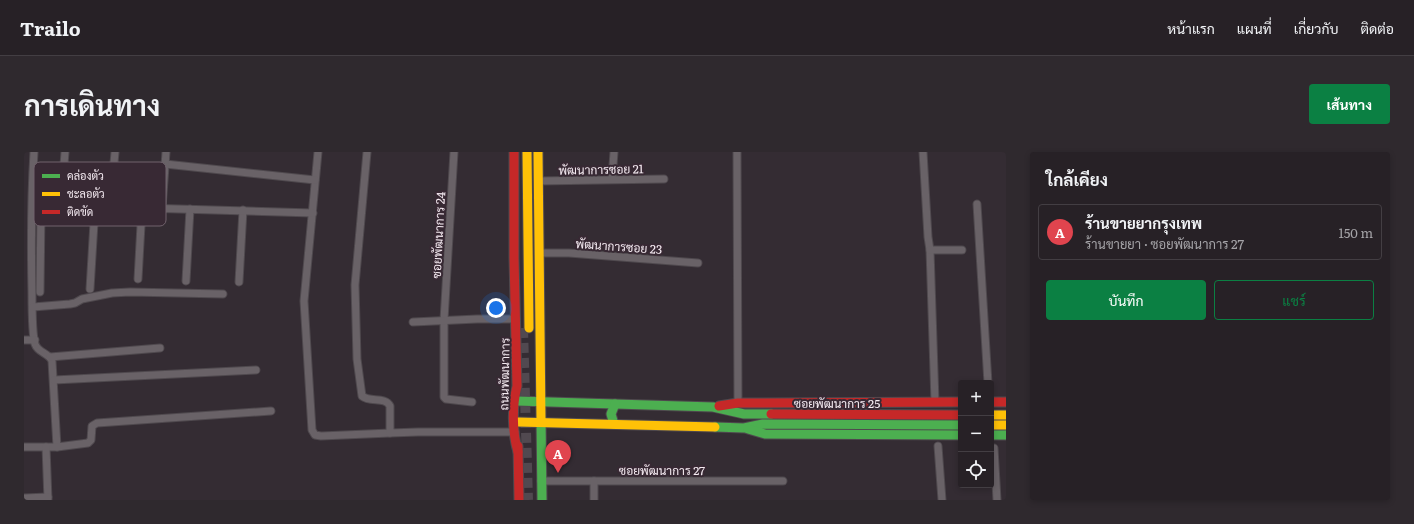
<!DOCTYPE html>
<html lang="th">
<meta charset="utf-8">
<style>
body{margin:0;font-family:Literata,Sarabun,serif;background:#2f292e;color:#f1f3f6}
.controls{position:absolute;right:12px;bottom:12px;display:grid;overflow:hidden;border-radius:4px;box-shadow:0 2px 6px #0003}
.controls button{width:36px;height:36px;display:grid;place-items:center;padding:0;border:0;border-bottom:1px solid #433e43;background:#272126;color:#f1f3f6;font:20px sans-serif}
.you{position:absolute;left:472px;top:156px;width:14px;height:14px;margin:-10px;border:3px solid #fff;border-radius:50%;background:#1a73e8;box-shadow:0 0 0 6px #1a73e833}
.badge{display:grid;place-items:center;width:26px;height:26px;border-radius:50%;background:#0b8043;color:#fff;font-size:13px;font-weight:700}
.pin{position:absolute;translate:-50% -33px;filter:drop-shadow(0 1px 2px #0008)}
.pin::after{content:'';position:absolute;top:21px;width:14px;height:12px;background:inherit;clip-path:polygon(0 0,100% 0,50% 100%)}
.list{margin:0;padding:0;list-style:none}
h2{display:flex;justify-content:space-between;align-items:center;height:52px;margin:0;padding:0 16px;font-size:17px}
h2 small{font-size:13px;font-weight:400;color:#a4a3a7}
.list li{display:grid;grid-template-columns:26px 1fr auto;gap:12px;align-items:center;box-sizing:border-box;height:56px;margin:0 8px 8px;padding:0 8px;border:1px solid #433e43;border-radius:4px}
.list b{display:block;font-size:15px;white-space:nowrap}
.list p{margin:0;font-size:13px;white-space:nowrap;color:#a4a3a7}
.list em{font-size:13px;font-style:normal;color:#a4a3a7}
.actions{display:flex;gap:8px;padding:12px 16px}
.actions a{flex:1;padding:9px 0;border:1px solid #0b8043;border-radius:4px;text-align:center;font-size:14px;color:#0b8043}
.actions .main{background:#0b8043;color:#fff}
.icon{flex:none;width:22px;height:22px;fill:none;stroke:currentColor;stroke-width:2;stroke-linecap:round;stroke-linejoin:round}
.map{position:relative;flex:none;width:982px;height:348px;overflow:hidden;border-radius:4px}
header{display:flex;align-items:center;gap:24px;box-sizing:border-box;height:56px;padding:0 20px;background:#272126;border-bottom:1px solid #433e43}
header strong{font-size:19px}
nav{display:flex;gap:22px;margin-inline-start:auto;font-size:14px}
.intro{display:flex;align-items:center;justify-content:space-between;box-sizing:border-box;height:96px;padding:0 24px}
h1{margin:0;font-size:28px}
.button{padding:10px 18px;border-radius:4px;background:#0b8043;color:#fff;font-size:14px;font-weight:700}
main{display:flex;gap:24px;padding:0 24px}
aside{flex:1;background:#272126;border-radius:4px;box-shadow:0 2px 6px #0003}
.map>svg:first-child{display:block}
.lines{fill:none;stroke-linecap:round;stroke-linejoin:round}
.secondary-tunnel{stroke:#514950;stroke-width:10;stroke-dasharray:10 5;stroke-linecap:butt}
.street-casing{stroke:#4f494e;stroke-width:9}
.fast-casing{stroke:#4f494e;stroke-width:11}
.slow-casing{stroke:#4f494e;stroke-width:11}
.jam-casing{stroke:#4f494e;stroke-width:11}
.street{stroke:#696267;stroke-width:7}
.fast{stroke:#4caf50;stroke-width:9}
.slow{stroke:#ffc107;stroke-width:9}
.jam{stroke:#c62828;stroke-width:9}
.labels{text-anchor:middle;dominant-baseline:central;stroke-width:4;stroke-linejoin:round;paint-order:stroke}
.street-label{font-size:12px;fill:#f5ebf2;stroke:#382934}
.key{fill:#382934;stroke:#71636d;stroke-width:1}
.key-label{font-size:11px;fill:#f5ebf2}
</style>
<header>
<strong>Trailo</strong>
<nav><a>หน้าแรก</a><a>แผนที่</a><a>เกี่ยวกับ</a><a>ติดต่อ</a></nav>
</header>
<div class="intro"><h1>การเดินทาง</h1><a class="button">เส้นทาง</a></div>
<main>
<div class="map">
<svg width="982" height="348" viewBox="0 0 982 348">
<rect width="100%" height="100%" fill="#342c33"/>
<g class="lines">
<polyline class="secondary-tunnel" points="499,176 504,348"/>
<g class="street-casing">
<g id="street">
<path d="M10,0C7,47 7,94 8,141C8,153 8,182 11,192C14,201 25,201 28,209L33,295"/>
<polyline points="294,0 280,149 288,278 291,283 297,284 366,281"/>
<path d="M343,0L331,133L333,207L338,244C346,251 361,244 366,254V281L394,280H491"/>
<polyline points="430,0 420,168 420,245 422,247 448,250"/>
<polyline points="713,0 714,251"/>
<polyline points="899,0 904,85 906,98 911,250"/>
<polyline points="141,12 291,28"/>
<polyline points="588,27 590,0"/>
<polyline points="514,29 640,27"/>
<polyline points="37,51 41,0"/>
<polyline points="953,52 964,231"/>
<polyline points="86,55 91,0"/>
<polyline points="138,56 142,0"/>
<polyline points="906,98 938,98"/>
<polyline points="515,101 545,101 674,111"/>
<polyline points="114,127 118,55"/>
<polyline points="162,129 166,57"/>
<polyline points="215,130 219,58"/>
<polyline points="66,137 71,54"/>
<polyline points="16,140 17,57 21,54 37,51 86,55 289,61"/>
<polyline points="9,155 46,152 51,151 58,147 88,141 106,140 199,142"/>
<polyline points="389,170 453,167 492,167"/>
<polyline points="0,188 11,188"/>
<polyline points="26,205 136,196"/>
<polyline points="30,228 232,218"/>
<polyline points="914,294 918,348"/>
<polyline points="0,295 33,295 64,291 67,288 68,274 73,271 247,259"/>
<polyline points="22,295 24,348"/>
<polyline points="970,296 973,348"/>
<polyline points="517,329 759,329"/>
<polyline points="570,329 570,348"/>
<polyline points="0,346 24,345"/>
</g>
</g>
<g class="fast-casing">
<g id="fast">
<polyline points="493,249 689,255 720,262 747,262"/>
<polyline points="517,267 518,348"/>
<polyline points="590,272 587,262 591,252"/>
<polyline points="691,275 720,276 739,272 937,273"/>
<polyline points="724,277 741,282 937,283"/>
<polyline points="967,283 982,283"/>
</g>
</g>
<g class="slow-casing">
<g id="slow">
<polyline points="503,0 505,176"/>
<polyline points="514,0 517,267"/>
<polyline points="967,263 982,263"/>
<polyline points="494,270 691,275"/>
<polyline points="967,273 982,273"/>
</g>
</g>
<g class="jam-casing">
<g id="jam">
<path d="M490,0V106L493,234C488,254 488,280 494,300"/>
<polyline points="967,250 982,250"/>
<polyline points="695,254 714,251 937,250"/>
<polyline points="747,262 937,263"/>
<polyline points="494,294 495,348"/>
</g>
</g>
<use href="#street" class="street"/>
<use href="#fast" class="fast"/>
<use href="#slow" class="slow"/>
<use href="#jam" class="jam"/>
</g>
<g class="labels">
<g class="street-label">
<text transform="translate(577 17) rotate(-1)">พัฒนาการซอย 21</text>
<text transform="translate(414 83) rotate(-87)">ซอยพัฒนาการ 24</text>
<text transform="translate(595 94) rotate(4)">พัฒนาการซอย 23</text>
<text transform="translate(480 222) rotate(-89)">ถนนพัฒนาการ</text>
<text x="813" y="251">ซอยพัฒนาการ 25</text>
<text x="638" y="318">ซอยพัฒนาการ 27</text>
</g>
</g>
<rect x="10" y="10" width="132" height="64" rx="6" class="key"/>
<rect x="18" y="22" width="18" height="4" fill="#4caf50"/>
<rect x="18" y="40" width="18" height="4" fill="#ffc107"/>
<rect x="18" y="58" width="18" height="4" fill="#c62828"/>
<g class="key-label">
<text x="43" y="28">คล่องตัว</text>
<text x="43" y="46">ชะลอตัว</text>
<text x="43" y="64">ติดขัด</text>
</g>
</svg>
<div class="controls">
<button>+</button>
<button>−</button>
<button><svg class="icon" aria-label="locate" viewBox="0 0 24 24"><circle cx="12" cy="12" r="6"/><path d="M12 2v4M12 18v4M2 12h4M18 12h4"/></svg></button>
</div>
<div class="you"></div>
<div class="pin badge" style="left:534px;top:321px;background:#e0444e">A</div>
</div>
<aside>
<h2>ใกล้เคียง<small></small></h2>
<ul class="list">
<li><span class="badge" style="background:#e0444e">A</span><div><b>ร้านขายยากรุงเทพ</b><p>ร้านขายยา · ซอยพัฒนาการ 27</p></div><em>150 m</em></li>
</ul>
<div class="actions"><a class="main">บันทึก</a><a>แชร์</a></div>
</aside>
</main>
